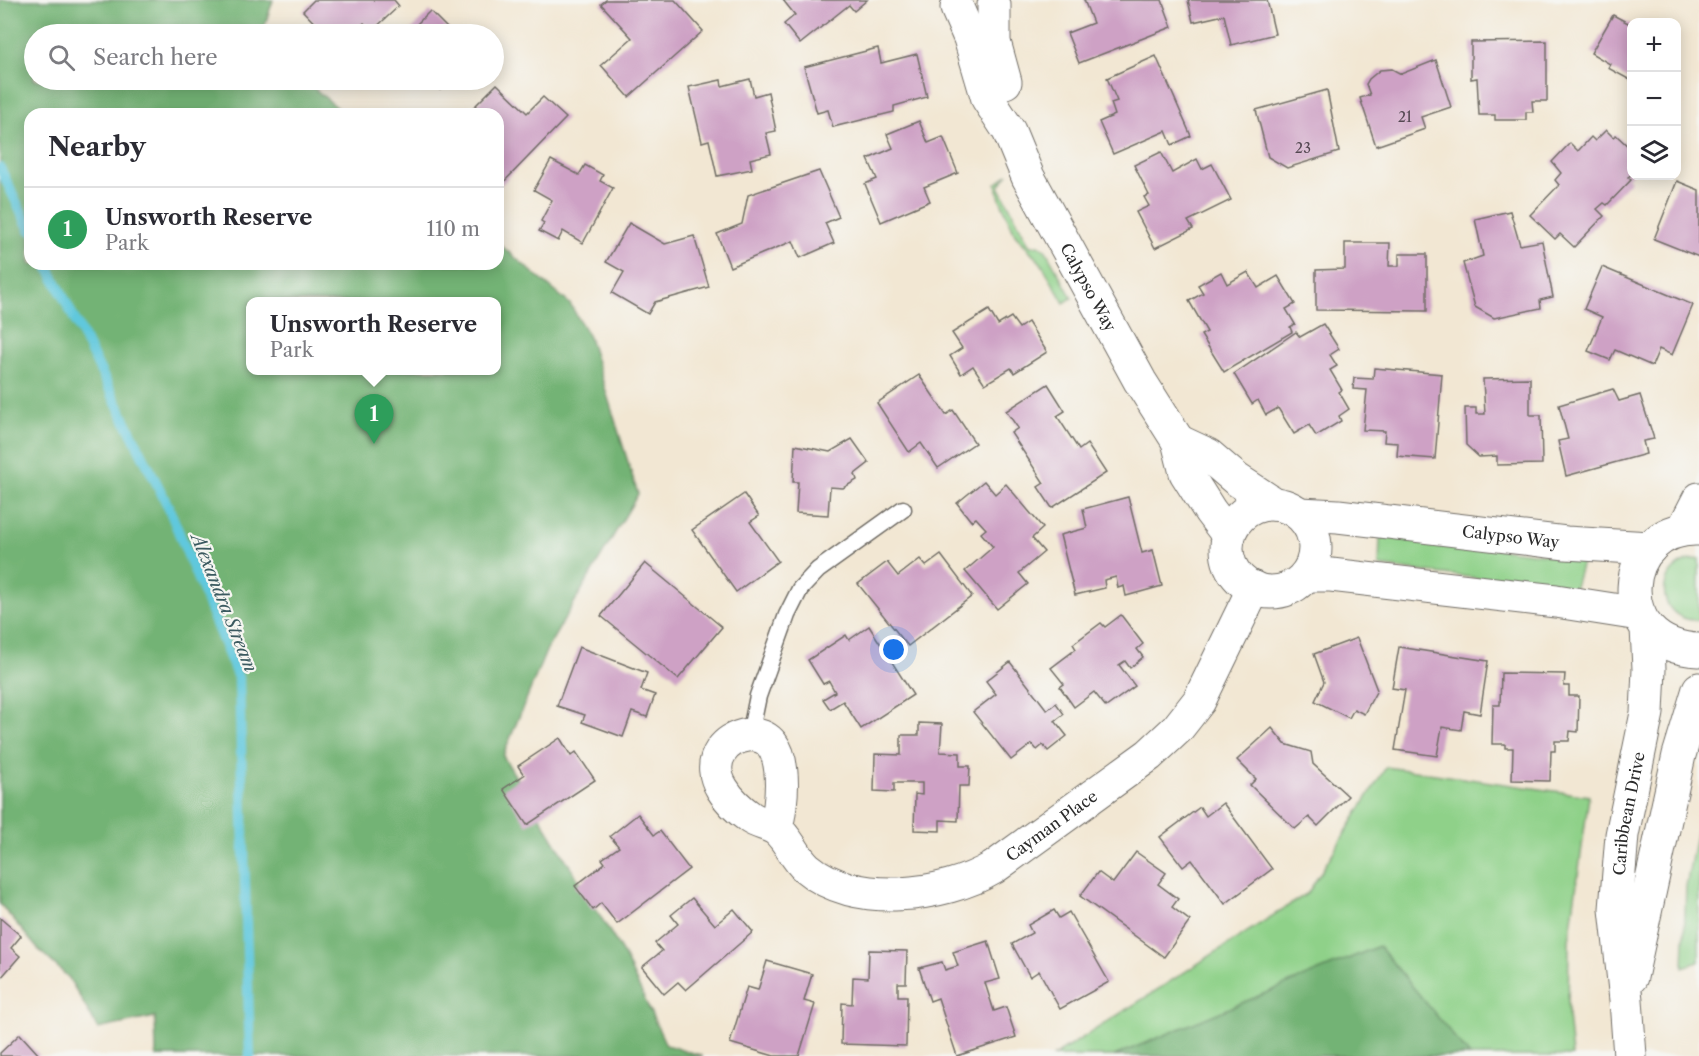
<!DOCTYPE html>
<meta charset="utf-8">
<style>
body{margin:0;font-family:"Libre Caslon Text",serif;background:#f2f2f3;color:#2b2b33}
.controls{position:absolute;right:18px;top:18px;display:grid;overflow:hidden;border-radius:12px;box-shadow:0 3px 15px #0003}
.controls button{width:54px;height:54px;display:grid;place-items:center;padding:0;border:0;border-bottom:2px solid #e1e1e2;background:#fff;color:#2b2b33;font:30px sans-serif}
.you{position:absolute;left:894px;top:650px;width:21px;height:21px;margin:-15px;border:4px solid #fff;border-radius:50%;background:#1a73e8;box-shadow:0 0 0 9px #1a73e833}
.badge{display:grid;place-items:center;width:39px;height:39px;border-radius:50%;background:#1f6fb2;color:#fff;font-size:20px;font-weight:700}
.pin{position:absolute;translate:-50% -50px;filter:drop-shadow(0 2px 3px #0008)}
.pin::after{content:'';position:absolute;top:32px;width:21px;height:18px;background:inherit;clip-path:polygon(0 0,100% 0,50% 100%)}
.popup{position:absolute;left:246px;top:297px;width:255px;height:78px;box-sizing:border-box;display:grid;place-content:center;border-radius:12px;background:#fff;filter:drop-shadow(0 2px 4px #0005);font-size:20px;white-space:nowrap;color:#7c7c81}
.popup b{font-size:22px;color:#2b2b33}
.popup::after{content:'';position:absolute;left:50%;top:100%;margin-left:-12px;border:12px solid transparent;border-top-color:#fff}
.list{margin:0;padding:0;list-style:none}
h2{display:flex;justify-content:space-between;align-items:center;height:78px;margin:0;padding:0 24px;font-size:26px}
h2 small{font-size:20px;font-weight:400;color:#7c7c81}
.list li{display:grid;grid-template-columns:39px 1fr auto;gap:18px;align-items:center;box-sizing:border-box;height:84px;padding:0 24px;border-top:2px solid #e1e1e2}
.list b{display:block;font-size:22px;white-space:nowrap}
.list p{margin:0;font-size:20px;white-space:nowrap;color:#7c7c81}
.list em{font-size:20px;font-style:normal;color:#7c7c81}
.icon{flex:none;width:33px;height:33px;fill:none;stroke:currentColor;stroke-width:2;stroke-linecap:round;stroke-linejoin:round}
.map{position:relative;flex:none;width:1699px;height:1056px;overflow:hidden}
.search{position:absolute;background:#fff;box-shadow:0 3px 15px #0003;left:24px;top:24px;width:480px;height:66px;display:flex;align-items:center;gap:15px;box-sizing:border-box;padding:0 21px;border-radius:33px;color:#7c7c81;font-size:22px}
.panel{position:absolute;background:#fff;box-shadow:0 3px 15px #0003;left:24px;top:108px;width:480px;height:162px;border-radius:18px}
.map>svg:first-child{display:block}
.green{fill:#8fd189;stroke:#5d7e5a;stroke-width:1.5}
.forest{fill:#73b375;stroke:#4f6f50;stroke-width:1.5;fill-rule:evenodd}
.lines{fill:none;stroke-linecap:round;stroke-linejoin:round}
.stream{stroke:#60c8dd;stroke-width:10}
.building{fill:#cea1c5}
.service-casing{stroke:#716d66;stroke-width:19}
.minor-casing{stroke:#716d66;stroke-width:35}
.secondary-casing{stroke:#716d66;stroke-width:35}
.service{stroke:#fff;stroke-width:16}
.minor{stroke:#fff;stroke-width:33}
.secondary{stroke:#fff;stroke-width:33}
.labels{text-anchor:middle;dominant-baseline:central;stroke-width:4.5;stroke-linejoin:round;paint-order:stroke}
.number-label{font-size:14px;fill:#544852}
.street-label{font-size:16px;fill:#2b2b2b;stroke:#f6f6f2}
.water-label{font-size:18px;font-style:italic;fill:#3b5a60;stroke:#f6f6f2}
</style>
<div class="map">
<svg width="1699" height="1056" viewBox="0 0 1699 1056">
<rect width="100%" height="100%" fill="#f6f6f2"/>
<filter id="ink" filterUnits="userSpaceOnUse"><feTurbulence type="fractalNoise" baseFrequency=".0167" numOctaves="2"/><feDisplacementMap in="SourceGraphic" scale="12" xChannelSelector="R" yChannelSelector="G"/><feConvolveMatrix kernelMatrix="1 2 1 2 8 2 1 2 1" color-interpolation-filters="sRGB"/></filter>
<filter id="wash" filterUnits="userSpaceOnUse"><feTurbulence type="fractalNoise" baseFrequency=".008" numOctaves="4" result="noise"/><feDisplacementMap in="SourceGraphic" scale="24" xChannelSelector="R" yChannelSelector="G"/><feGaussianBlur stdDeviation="1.35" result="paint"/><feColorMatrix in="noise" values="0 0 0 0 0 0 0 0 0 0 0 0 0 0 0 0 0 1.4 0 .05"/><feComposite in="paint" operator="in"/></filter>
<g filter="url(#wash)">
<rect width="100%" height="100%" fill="#f2e7d3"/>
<g class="green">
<polygon points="1008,174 999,186 1030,246 1039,245 1045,249 1072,298 1064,303 1041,263 1015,234 1000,199 996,184"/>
<polygon points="1380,535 1583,559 1574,590 1379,566"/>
<path d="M1699,559V620C1655,623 1651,562 1699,559Z"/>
<polygon points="1386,767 1589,796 1569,941 1568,1015 1572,1056 1054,1056 1308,893"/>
<polygon points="1699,820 1699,962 1683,967 1686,886"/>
</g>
<g class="forest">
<path d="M0,0H273L262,34H34V80H304L345,114H30V264H498V243L570,304L589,337L638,494L547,649L503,756L624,955L666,1045L703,1056H156L155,1017L98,1029L69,978L37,948L0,904ZM251,302H497V370H251Z"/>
<polygon points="1379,946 1470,1056 1114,1056"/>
</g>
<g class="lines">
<g class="stream">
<polyline points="0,168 30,230"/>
<polyline points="47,264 168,506 239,680 250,1056"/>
</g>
</g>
<g id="blocks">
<g class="building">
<polygon points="314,0 394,0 399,6 372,31 364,23 352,34 325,34 303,11"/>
<polygon points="606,0 675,0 703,31 629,97 601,65 632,38 601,4"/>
<polygon points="783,0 867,0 854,11 849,5 800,44 784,24 795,15"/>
<polygon points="1084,0 1162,0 1172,27 1079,63 1067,33 1093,23"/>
<polygon points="1188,0 1267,0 1275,34 1231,45 1224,15 1193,22"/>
<polygon points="430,11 453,34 411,34 409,32"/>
<polygon points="1613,15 1632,25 1632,81 1608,68 1610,64 1591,53"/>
<polygon points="1547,41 1547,101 1532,101 1533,112 1526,112 1526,120 1495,120 1495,115 1479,115 1477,78 1471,79 1471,42"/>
<polygon points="878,48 881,63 917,54 927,97 894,106 894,112 833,127 828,110 817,113 804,67"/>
<polygon points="1156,56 1191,136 1172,145 1166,131 1113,154 1099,122 1115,115 1111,103 1117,101 1107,78"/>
<polygon points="1436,60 1451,107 1421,117 1425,129 1376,146 1360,98 1370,95 1366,84 1369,79 1380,70 1392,69 1401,74"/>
<polygon points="750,79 754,96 768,92 776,131 766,133 771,154 750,159 752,169 717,176 709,140 702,142 689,87 721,80 722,86"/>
<polygon points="430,80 462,80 456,86 451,80 440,90"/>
<polygon points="497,84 527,113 543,97 566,118 498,188 498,114 467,114"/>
<polygon points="1327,90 1339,152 1287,168 1268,157 1256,110"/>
<polygon points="919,121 928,143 943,137 958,173 924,187 930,201 881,222 865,184 877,179 868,159 893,148 887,134"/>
<polygon points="1606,130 1613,137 1616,135 1632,150 1632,174 1628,177 1631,180 1607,205 1604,203 1597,209 1604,216 1574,247 1560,234 1555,239 1530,215 1559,185 1555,180 1561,173 1552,162 1570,143 1578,151 1591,137 1595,141"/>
<polygon points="1161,152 1172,173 1197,159 1202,169 1212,164 1231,200 1188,221 1193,229 1155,248 1136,212 1149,206 1144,197 1149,195 1134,165"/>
<polygon points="551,160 579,175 585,165 603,175 600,181 613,188 583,243 563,231 558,241 539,231 544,223 541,221 552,200 534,190"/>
<polygon points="819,171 839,217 825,223 834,243 800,258 793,241 730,267 717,234 742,224 748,195"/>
<polygon points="1677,181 1699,190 1699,257 1654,239"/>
<polygon points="1510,211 1520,245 1542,241 1553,297 1540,300 1541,308 1494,318 1475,307 1463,263 1483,256 1475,219"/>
<polygon points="629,223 665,244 694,236 709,287 655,302 648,314 612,293 624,272 606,262"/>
<polygon points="1345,243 1390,243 1389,266 1399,266 1399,254 1427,254 1427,311 1316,310 1316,270 1345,269"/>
<polygon points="1602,267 1693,305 1672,355 1659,349 1652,366 1615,350 1610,360 1588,351 1602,317 1584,309"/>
<polygon points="1221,272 1227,284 1248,272 1258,288 1278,276 1295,304 1286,309 1295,324 1290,327 1292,332 1224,372 1201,335 1207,332 1189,301 1203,293 1198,285"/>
<polygon points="989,310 998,325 1011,317 1019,328 1028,322 1047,352 1014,373 1011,368 985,384 973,366 961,374 950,356 962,348 952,333"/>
<polygon points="1323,324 1339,349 1330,355 1337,366 1330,370 1342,390 1339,392 1349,409 1339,416 1341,421 1316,436 1309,425 1294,434 1278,408 1266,415 1258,400 1252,404 1234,374 1296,332 1300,337"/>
<polygon points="1374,368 1442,374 1435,459 1397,456 1398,443 1384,442 1385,431 1363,430 1367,390 1353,389 1354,378 1373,379"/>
<polygon points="919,375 946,415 953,410 975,443 938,468 921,443 909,452 877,403"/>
<polygon points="1530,378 1530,415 1541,415 1542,464 1497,465 1497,456 1479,457 1466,445 1465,408 1476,408 1476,414 1485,414 1483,379"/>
<polygon points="1048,384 1065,411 1057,416 1079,450 1087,444 1106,473 1052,508 1038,487 1044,483 1011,433 1018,428 1006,411"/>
<polygon points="1613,389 1619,401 1640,395 1654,439 1643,441 1646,454 1566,476 1558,441 1568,439 1559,405"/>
<polygon points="852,439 869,463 855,474 857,480 843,488 830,487 828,515 796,513 798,482 793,482 795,445 830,452"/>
<polygon points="984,481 995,494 1006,484 1043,528 1032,538 1044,552 1019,573 1028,584 997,609 965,571 993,547 981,533 986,529 976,518 971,521 957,503"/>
<polygon points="744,494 759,516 750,522 778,561 736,592 692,530"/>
<polygon points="1128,497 1142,553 1153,550 1162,586 1126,596 1124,586 1118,588 1116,577 1104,580 1105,588 1075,595 1060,535 1087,528 1083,509"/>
<polygon points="941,555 972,596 908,646 858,584 887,562 898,576 920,559 926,566"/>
<polygon points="645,563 722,627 678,679 601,616"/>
<polygon points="1121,615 1143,644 1137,649 1143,657 1130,668 1125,661 1119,665 1135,686 1106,707 1094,692 1074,707 1060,687 1064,684 1051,668 1076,649 1073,644 1101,623 1105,627"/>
<polygon points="869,626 913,695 861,729 843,701 830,709 823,699 835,692 829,681 823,684 808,660 846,635 849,640"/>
<polygon points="1357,638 1377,690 1364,714 1354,709 1349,718 1315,701 1324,682 1314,654"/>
<polygon points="579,647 647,673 641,690 655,695 647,717 632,712 623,737 582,722 585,715 557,706"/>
<polygon points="1399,647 1488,661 1480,714 1464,711 1461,730 1442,727 1437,756 1395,750 1405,690 1392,688"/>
<polygon points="1010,662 1047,710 1056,703 1064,714 1055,721 1067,736 1048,751 1043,745 1037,750 1032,744 1011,760 973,712 996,694 986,681"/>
<polygon points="1501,673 1565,674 1564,686 1569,686 1569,696 1579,696 1578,732 1570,731 1569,741 1555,741 1555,751 1551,751 1550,781 1512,780 1513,748 1505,748 1505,744 1492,744 1493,705 1500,705"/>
<polygon points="919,723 942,724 940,752 960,753 960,766 970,766 969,786 959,786 958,821 940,820 940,831 914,830 915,794 922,795 922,783 894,783 894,792 874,791 875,754 901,755 901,735 919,735"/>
<polygon points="1272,728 1285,744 1311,752 1313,764 1348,796 1318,826 1309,817 1295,829 1250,785 1256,779 1237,760"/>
<polygon points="560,738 571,756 576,752 595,780 527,825 503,789 524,775 518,766"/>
<polygon points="1223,803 1272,869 1225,904 1192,860 1183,867 1160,837 1200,807 1206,816"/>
<polygon points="638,814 654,835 660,831 689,869 617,924 601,903 593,910 575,886 605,863 602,859 619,847 610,836"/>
<polygon points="1136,852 1166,873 1158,884 1178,899 1172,907 1190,921 1164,957 1080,896 1098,872 1113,883"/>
<polygon points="692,898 715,925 734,909 753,932 686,990 678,982 664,994 642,967 662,951 655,943 678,924 671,915"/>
<polygon points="1054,910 1059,918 1069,912 1109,982 1060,1009 1039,971 1030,977 1012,944 1032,933 1028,925"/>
<polygon points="0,918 21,936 11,948 20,956 0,979"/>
<polygon points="988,941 1000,979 985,983 994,1011 1006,1007 1016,1037 957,1056 938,998 930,1001 919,968 942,962 945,970 958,966 953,952"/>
<polygon points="869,950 907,951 906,983 898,983 898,996 907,996 906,1046 841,1044 842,1003 852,1004 853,977 868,978"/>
<polygon points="767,961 812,974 804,1001 815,1004 799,1056 774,1056 730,1043 747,987 758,990"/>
<polygon points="20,1034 40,1056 0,1056 0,1053"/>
</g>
</g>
</g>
<g filter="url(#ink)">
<use href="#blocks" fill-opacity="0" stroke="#716d66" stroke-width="1.5"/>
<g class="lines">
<g class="service-casing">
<polyline id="service" points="750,735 758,696 787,615 800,589 818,570 903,509"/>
</g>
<g class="minor-casing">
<g id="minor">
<polyline points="994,5 994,42 1005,82"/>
<path id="s1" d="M957,8L970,38L988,99L1009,131L1028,177L1140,381L1178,441L1186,473L1210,511L1229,536"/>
<polyline points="1178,441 1208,455 1236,479 1274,504"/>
<circle cx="1271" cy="548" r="44"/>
<path id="s2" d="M1300,514L1338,516L1566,543L1650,548"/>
<polyline points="1306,575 1331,575 1556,601 1639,614"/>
<path id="s3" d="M776,828C782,802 792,731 748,735C736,737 728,741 721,751C704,776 731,804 751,818C759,823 769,824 776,829C789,839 794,857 807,868C854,908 944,897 993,868L1149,755L1177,729L1199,701L1254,588"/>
</g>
</g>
<g class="secondary-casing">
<g id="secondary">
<path d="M1699,529C1618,525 1607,647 1699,650"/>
<polyline points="1683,530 1699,499"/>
<polyline points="1631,977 1679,755 1699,689"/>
<path id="s4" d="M1630,1056L1626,1000L1616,909L1622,835L1647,713L1649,669L1647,628"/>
</g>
</g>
<use href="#service" class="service"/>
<use href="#minor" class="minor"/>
<use href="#secondary" class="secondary"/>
</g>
</g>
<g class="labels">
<g class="number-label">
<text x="1405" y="117">21</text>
<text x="1303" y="148">23</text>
</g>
<g class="street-label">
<text stroke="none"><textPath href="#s1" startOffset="310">Calypso Way</textPath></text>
<text stroke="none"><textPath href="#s2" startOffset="212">Calypso Way</textPath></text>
<text stroke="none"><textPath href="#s4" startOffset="244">Caribbean Drive</textPath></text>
<text stroke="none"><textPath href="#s3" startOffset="572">Cayman Place</textPath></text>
</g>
<g class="water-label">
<text transform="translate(224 603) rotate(68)">Alexandra Stream</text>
</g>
</g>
</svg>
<div class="controls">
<button>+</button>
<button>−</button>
<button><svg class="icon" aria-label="layers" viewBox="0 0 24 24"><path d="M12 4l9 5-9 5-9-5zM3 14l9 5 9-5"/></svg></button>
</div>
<div class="you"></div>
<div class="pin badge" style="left:374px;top:444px;background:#2e9e5b">1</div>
<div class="popup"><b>Unsworth Reserve</b>Park</div>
<div class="search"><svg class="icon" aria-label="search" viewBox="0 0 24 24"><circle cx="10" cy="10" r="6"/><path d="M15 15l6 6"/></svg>Search here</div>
<section class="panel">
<h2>Nearby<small></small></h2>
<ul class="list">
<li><span class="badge" style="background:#2e9e5b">1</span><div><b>Unsworth Reserve</b><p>Park</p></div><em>110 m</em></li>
</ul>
</section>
</div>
